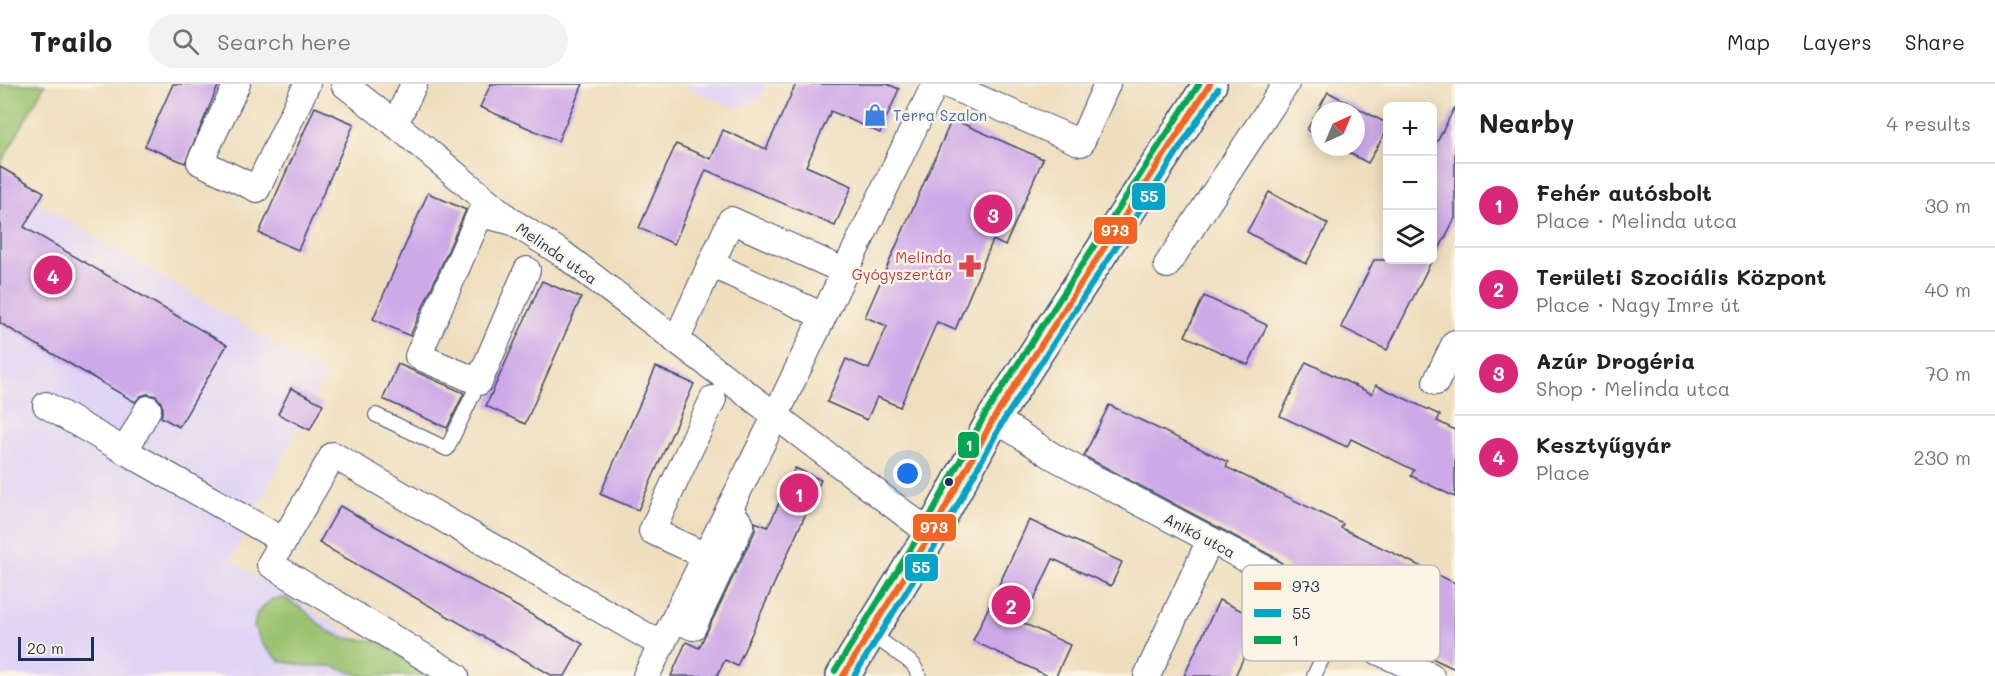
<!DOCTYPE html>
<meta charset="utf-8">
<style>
body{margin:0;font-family:Mali,sans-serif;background:#f2f2f2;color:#222}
.controls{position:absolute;right:18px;top:18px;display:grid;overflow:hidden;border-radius:9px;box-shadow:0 3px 15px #0003}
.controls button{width:54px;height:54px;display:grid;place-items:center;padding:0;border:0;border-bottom:2px solid #e0e0e0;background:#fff;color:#222;font:30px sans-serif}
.compass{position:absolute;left:1311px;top:18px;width:54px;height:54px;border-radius:50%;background:#fff;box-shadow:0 3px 15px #0003;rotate:44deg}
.scale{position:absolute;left:18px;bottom:15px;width:76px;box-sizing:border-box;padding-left:6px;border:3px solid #1b2f5e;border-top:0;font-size:16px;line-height:21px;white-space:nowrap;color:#1b2f5e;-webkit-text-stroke:4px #fcf5e5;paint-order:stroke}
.you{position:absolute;left:908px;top:390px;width:21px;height:21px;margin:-15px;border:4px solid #fff;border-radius:50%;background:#1a73e8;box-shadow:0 0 0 9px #1a73e833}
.badge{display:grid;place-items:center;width:39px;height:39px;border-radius:50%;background:#db2777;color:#fff;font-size:20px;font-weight:700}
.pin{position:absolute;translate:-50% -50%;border:3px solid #fff;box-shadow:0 2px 6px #0006}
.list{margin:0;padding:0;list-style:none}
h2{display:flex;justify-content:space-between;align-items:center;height:78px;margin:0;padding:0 24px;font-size:26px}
h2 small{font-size:20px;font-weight:400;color:#767676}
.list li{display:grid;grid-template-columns:39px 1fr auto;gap:18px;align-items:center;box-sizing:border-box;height:84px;padding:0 24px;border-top:2px solid #e0e0e0}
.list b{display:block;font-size:22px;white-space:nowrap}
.list p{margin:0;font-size:20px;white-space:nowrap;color:#767676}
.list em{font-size:20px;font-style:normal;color:#767676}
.icon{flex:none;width:33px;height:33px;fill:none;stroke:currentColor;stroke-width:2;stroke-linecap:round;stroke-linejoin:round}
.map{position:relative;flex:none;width:1455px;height:592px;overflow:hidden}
header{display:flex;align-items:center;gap:36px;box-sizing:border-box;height:84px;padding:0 30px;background:#fff;border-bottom:2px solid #e0e0e0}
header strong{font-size:28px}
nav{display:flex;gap:33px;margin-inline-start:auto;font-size:21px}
.search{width:420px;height:54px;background:#f2f2f2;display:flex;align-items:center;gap:15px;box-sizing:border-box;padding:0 21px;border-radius:33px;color:#767676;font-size:22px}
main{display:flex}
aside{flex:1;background:#fff}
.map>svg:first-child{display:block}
.built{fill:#e0d4f4}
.green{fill:#9ac370;stroke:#5a7967;stroke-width:1.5}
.building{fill:#cda9e8}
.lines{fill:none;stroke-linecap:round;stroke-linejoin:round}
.service-casing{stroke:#3b496c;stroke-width:16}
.minor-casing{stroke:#3b496c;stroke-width:28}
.tertiary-casing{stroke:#3b496c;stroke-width:36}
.service{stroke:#fff;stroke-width:14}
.minor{stroke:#fff;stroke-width:26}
.tertiary{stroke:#fff;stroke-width:33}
.bus-1-casing{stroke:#fcf5e5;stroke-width:10}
.bus-2-casing{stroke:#fcf5e5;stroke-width:10}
.bus-3-casing{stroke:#fcf5e5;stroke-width:10}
.bus-1{stroke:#f26522;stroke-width:6}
.bus-2{stroke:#01a3c8;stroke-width:6}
.bus-3{stroke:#00a651;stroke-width:6}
.bus-dot{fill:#1b2f5e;stroke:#fcf5e5;stroke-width:2}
.labels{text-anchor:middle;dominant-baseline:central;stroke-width:5;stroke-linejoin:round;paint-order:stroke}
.shop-label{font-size:15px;fill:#366cbe;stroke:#fcf5e5;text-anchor:start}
.street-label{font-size:15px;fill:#1b2f5e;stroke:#fcf5e5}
.health-label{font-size:15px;fill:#be3a42;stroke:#fcf5e5;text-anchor:end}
.key{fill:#fcf5e5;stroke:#b8babc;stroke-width:1.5}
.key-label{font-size:16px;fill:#1b2f5e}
.line-badge{stroke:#fcf5e5;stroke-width:2}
.badge-label{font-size:16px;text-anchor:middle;font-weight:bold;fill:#fff}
</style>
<header>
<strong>Trailo</strong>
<div class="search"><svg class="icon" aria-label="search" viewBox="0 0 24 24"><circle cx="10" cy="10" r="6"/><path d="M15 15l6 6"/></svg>Search here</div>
<nav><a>Map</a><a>Layers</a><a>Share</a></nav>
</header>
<main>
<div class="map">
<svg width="1455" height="592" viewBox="0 0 1455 592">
<rect width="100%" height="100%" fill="#fcf5e5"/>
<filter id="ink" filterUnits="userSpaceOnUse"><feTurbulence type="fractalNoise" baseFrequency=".0167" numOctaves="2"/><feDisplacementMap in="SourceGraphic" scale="12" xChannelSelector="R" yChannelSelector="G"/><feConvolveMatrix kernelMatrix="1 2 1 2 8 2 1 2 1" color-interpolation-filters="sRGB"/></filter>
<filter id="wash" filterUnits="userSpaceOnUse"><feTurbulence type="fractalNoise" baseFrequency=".008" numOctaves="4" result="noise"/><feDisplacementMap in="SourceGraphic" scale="24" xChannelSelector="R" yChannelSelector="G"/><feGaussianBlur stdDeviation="1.35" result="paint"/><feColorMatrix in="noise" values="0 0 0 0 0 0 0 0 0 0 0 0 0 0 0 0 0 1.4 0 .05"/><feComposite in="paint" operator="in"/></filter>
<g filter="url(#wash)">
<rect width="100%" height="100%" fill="#eedebd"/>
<g class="built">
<polygon points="679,0 767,0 760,15 735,24"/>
<polygon points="0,96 326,290 231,476 418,592 0,592"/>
</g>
<g class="green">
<polygon points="0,0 45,0 0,81"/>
<polygon points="285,514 304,526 326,546 344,554 377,557 427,589 427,592 363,592 332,582 307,582 280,577 263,561 254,543 257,529 272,515"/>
</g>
<g id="blocks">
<g class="building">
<polygon points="173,0 219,0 185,79 145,62"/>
<polygon points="491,0 583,0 558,57 480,23"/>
<polygon points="796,0 887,0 899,5 880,49 831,27 806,82 852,102 835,142 706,86 674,160 639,144 676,60 711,75 723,46 766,65"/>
<polygon points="1328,8 1388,40 1388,44 1368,79 1338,63 1356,63 1356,27 1320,27 1320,53 1307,46"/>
<polygon points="315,23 354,40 298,166 259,149"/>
<polygon points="1455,23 1455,134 1432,179 1432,68"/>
<polygon points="952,35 1043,75 1005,162 993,156 955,246 937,238 900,323 877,313 867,336 827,318 846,275 869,285 887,242 865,233"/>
<polygon points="0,83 44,108 24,143 227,261 179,343 161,333 163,324 160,317 156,312 147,310 141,312 135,318 0,239"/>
<polygon points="1269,108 1328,140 1306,180 1247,148"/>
<polygon points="428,109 466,126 410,252 373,235"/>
<polygon points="1374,176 1432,176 1387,266 1341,243"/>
<polygon points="542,197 581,214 525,340 486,322"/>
<polygon points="1204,212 1267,241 1248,281 1185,252"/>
<polygon points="1306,278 1372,310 1376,301 1440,331 1437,337 1455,346 1455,413 1411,392 1414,386 1351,355 1347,363 1280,332"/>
<polygon points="398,280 464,309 447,344 383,315"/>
<polygon points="656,283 694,300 638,426 600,410"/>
<polygon points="291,304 323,320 310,346 278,330"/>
<polygon points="1109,321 1228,378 1226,383 1343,440 1341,444 1455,499 1455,585 1333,527 1328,522 1334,509 1294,490 1276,474 1084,372"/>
<polygon points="795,384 821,396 737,582 725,576 717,592 671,592 686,558 699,564 755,447 755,438 768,443"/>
<polygon points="340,422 583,560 565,592 553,592 319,459"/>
<polygon points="1029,436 1122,478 1111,502 1053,475 1023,539 1070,561 1056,592 1048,592 973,557"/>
<polygon points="1219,516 1261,536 1235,592 1184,592"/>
</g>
</g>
</g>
<g filter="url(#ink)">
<use href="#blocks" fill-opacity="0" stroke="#3b496c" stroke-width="1.5"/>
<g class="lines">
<g class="service-casing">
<g id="service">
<polyline points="376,331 447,365 479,298"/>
<polyline points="870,549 913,580 919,592"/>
<polyline points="1314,592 1335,547"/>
</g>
</g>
<g class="minor-casing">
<g id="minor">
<polyline points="237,0 200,78 257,105 307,0"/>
<polyline points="344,0 395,40 511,137 563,170 931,450"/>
<polyline points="946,0 1081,59 1107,0"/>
<polyline points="395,40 414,0"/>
<polyline points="510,137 480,130 418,272 479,298 527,186"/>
<polyline points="711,180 823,232"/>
<polyline points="1167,181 1286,0"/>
<polyline points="676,257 731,136 844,187"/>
<polyline points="1436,298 1455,259"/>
<polyline points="46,321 125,367"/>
<polyline points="148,325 125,367 284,457"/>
<polyline points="994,334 1054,373 1269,487 1332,546 1431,592"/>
<polyline points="706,472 652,447 713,315"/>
<polyline points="675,535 693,543 741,441 731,427"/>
<polyline points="456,592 270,480 333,371 662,561"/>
<polyline points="646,592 770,343 935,0"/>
<polyline points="1147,592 1210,456"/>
</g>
</g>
<g class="tertiary-casing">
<polyline id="tertiary" points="843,592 931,450 994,334 1210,0"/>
</g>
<use href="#service" class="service"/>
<use href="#minor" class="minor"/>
<use href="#tertiary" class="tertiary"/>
<g class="bus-1-casing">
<polyline id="bus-1" points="843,592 931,450 994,334 1210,0"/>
</g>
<g class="bus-2-casing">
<polyline id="bus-2" points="854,592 939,455 1002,339 1218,5"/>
</g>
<g class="bus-3-casing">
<polyline id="bus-3" points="835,587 923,445 986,329 1199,0"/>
</g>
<use href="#bus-1" class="bus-1"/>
<use href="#bus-2" class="bus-2"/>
<use href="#bus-3" class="bus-3"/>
</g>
</g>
<defs>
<g id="shop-bare" transform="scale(1.8)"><path d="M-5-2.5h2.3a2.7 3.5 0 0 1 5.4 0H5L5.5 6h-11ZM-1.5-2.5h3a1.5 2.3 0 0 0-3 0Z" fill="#3f7fe0" stroke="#fcf5e5" stroke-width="2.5" paint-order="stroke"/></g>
<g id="pharmacy-bare" transform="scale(1.8)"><path d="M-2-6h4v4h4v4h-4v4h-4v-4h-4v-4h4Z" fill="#e0444e" stroke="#fcf5e5" stroke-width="2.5" paint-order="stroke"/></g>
</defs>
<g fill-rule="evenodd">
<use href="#shop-bare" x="875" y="31"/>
<use href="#pharmacy-bare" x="970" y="182"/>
</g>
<circle class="bus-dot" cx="949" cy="398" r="5"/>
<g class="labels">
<g class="shop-label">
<text x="893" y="31">Terra Szalon</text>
</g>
<g class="street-label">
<text transform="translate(557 169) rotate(35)">Melinda utca</text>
<text transform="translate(1200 451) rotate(28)">Anikó utca</text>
</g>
<g class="health-label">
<text x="952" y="173">Melinda<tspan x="952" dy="17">Gyógyszertár</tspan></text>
</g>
</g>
<rect x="1242" y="481" width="198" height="96" rx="9" class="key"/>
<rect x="1254" y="498" width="27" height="8" fill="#f26522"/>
<rect x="1254" y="525" width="27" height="8" fill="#01a3c8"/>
<rect x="1254" y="552" width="27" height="8" fill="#00a651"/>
<g class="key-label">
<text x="1292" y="508">973</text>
<text x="1292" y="535">55</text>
<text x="1292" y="562">1</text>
</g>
<g class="line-badge">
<rect x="1131" y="98" width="35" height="29" rx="6" fill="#01a3c8"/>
<rect x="1093" y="132" width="45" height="29" rx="6" fill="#f26522"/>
<rect x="957" y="347" width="23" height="28" rx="6" fill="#00a651"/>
<rect x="912" y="429" width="45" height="29" rx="6" fill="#f26522"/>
<rect x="904" y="469" width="35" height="29" rx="6" fill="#01a3c8"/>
</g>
<g class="badge-label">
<text x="1149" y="118">55</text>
<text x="1115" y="152">973</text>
<text x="969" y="367">1</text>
<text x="934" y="449">973</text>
<text x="921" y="489">55</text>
</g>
</svg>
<div class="controls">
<button>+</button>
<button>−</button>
<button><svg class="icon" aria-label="layers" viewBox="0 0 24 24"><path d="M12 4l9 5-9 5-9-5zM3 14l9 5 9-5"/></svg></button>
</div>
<svg class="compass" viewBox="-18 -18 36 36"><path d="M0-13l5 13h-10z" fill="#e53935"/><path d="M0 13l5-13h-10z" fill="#767676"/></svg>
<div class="scale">20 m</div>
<div class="you"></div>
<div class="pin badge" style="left:799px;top:409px">1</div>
<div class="pin badge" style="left:1011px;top:521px">2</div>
<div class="pin badge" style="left:993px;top:130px">3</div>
<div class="pin badge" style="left:53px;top:191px">4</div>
</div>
<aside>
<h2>Nearby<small>4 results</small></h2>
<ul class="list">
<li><span class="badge">1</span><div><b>Fehér autósbolt</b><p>Place · Melinda utca</p></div><em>30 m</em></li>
<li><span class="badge">2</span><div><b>Területi Szociális Központ</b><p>Place · Nagy Imre út</p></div><em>40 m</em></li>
<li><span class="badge">3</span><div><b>Azúr Drogéria</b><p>Shop · Melinda utca</p></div><em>70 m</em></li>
<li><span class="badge">4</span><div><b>Kesztyűgyár</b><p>Place</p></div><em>230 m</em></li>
</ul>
</aside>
</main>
